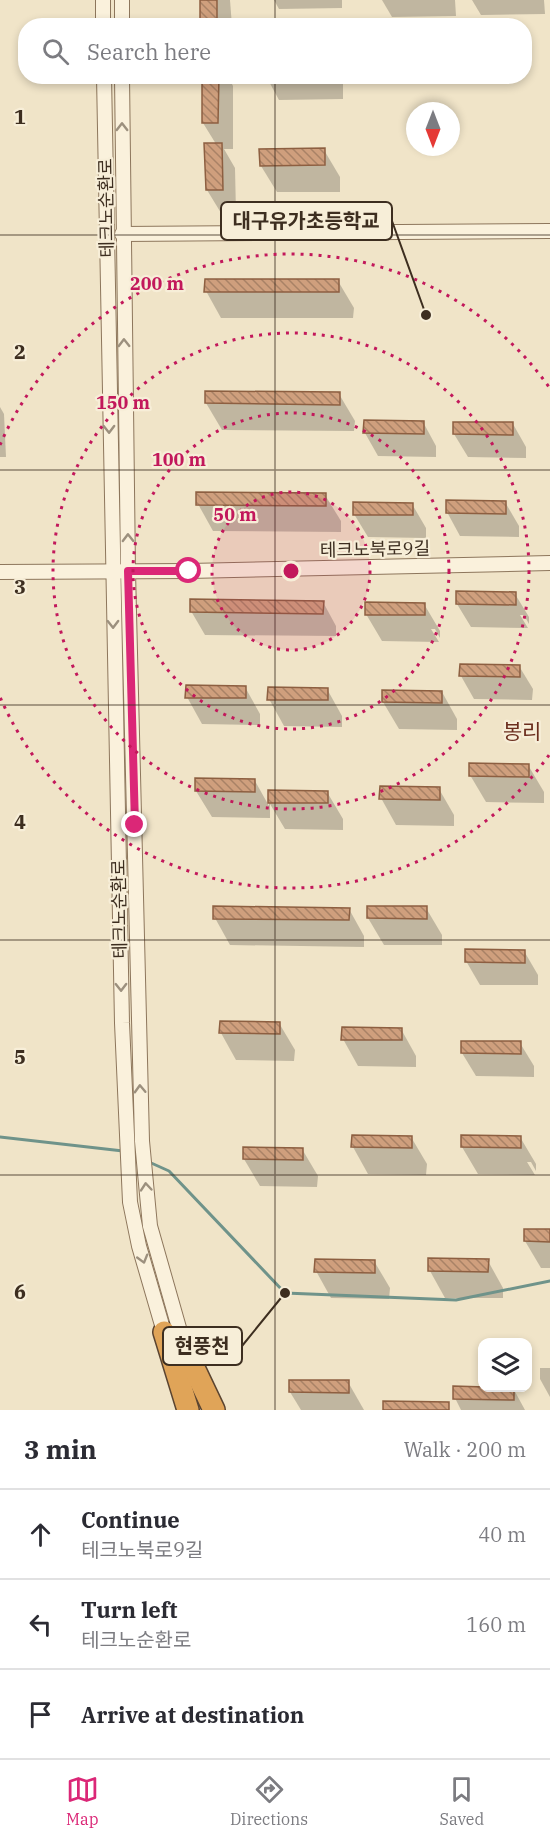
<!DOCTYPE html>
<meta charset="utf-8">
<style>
body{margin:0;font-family:"IBM Plex Serif","Noto Sans KR",serif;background:#f7f7f7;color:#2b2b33}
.controls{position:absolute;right:18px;bottom:18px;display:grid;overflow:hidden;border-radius:12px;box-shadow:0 3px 9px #0003}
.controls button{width:54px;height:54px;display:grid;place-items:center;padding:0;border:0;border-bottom:2px solid #e1e1e2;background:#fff;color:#2b2b33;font:30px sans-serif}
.compass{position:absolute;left:406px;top:102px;width:54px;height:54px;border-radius:50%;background:#fff;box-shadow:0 3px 9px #0003;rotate:180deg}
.stop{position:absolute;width:18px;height:18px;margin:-14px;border:4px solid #db2777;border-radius:50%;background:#fff}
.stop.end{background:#db2777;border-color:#fff;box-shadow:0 2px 6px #0008}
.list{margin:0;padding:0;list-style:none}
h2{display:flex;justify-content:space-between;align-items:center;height:78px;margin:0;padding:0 24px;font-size:26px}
h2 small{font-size:20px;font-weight:400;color:#7c7c81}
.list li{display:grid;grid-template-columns:39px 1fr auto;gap:18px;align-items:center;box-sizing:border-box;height:90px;padding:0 24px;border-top:2px solid #e1e1e2}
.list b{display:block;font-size:22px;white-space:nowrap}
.list p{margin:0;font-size:20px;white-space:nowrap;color:#7c7c81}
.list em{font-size:20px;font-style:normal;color:#7c7c81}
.icon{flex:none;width:33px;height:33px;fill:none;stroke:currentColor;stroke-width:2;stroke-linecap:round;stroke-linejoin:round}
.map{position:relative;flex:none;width:550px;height:1410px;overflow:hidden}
.search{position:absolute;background:#fff;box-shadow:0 3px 9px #0003;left:18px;right:18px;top:18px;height:66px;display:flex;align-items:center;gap:15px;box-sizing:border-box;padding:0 21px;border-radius:24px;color:#7c7c81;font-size:22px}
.sheet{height:348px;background:#fff}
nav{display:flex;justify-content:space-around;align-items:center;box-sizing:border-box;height:84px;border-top:2px solid #e1e1e2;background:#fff;font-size:16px;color:#7c7c81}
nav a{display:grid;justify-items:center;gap:3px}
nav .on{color:#db2777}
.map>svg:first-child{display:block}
.shadow{fill:#0003}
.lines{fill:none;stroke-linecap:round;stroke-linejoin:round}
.stream{stroke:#6f938a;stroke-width:3}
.building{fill:url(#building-back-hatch);stroke:#8d5f41;stroke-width:1.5}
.minor-casing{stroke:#8d765c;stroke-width:16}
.highway-casing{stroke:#5b4430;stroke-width:24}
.minor{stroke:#faf1dc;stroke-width:14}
.highway{stroke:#e0a458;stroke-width:21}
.oneway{stroke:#9c907e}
.route{stroke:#db2777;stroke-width:8}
.grid{fill:none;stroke:#3d2e20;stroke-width:1.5;stroke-opacity:0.55}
.ring{fill:none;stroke:#c2185b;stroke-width:3;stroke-dasharray:3 6}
.labels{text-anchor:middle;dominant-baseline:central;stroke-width:4.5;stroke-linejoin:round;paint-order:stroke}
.street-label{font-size:18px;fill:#3d2e20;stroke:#f7eed8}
.quarter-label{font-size:21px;fill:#6b2e1e;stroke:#f7eed8}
.grid-label{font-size:20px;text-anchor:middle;font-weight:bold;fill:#3d2e20;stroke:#f7eed8;stroke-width:4.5;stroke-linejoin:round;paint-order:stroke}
.centre{fill:#c2185b;stroke:#f7eed8;stroke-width:3}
.ring-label{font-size:18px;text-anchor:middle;font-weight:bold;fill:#c2185b;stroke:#f7eed8;stroke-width:4.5;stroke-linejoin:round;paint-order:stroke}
.leader{fill:none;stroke:#3d2e20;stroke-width:2}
.callout-dot{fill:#3d2e20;stroke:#f7eed8;stroke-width:2}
.callout{fill:#f7eed8;stroke:#3d2e20;stroke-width:2}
.callout-label{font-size:20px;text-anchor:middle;font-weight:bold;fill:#3d2e20}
</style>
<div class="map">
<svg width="550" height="1410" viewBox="0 0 550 1410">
<defs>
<pattern id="building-back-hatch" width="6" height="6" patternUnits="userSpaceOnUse" patternTransform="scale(1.5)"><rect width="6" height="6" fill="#cf9f7d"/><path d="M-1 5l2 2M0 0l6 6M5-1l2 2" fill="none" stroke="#a98266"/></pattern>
</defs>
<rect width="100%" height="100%" fill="#f0e4c8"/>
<g class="shadow">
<polygon points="202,0 230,0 232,26 202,26"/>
<polygon points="274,0 342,0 342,8 279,9"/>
<polygon points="382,0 455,0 456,16 392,17"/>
<polygon points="472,0 544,0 545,14 481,15"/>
<polygon points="203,76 228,76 233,86 233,149 224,149 235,168 236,213 221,213 207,190 206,145 216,144 203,123"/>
<polygon points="266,76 338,76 343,84 343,99 279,100"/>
<polygon points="324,150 340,177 340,192 277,192 261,166"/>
<polygon points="338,281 354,308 353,318 221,318 206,291"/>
<polygon points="339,394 355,421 354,431 222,430 206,403"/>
<polygon points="0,407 4,414 6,457 0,457"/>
<polygon points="423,422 436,446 436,457 378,456 365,433"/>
<polygon points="513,424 526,447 526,458 468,457 454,434"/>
<polygon points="325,495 341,521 341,532 213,531 198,504"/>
<polygon points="505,502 519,526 519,537 460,536 447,512"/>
<polygon points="412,504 426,528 426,538 368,537 354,514"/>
<polygon points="515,594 529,617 529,624 524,615 520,615 528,628 471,627 457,604"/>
<polygon points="323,602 336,626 336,636 205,635 191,611"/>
<polygon points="424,604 440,631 440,638 435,629 431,629 439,642 382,641 366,614"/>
<polygon points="519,666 533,689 532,700 474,699 461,676"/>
<polygon points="245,687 260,714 260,725 202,724 187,697"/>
<polygon points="327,689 342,716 342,727 284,726 269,699"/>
<polygon points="442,692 457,719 457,730 399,729 383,702"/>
<polygon points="528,765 544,792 544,803 486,802 470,775"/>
<polygon points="255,781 269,806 269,791 327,792 343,819 343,830 285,829 270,804 270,818 212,817 196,791"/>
<polygon points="439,789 454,815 454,826 396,825 381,798"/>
<polygon points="426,908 442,935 442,945 384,945 368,918"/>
<polygon points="349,909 364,936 364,947 230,945 215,918"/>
<polygon points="524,951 538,975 538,985 480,985 466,961"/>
<polygon points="279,1023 295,1050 294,1061 236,1060 221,1033"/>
<polygon points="401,1029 416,1056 416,1067 358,1066 343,1039"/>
<polygon points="520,1043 534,1066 534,1077 476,1076 462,1053"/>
<polygon points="411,1137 427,1164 426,1175 368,1174 353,1147"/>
<polygon points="520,1137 536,1164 536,1171 531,1162 527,1162 535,1175 478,1174 462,1147"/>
<polygon points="244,1148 302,1149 318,1176 317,1187 260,1186 244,1159"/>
<polygon points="550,1230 550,1268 541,1268 525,1241"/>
<polygon points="374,1261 390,1288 389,1299 331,1298 316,1271"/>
<polygon points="488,1261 503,1288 503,1298 445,1298 430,1271"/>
<polygon points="540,1368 550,1368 550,1397 540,1379"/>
<polygon points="348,1382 364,1410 301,1410 290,1392"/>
<polygon points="513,1388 525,1410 461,1410 455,1398"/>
</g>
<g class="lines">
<g class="stream">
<polyline points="0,1137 123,1151"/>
<polyline points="149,1162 169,1171 285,1293 456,1300 550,1281"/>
</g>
</g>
<g class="building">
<rect x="200" y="0" width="17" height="26"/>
<polygon points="202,76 219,76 218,123 202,123"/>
<polygon points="204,143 222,143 223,190 206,190"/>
<polygon points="325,148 325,165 260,166 259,149"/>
<polygon points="205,279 339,279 339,292 204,292"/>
<polygon points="205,391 340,392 340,405 205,403"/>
<polygon points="364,420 424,421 424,434 363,433"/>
<polygon points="453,422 513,422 513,435 453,434"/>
<polygon points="196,492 326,493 326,506 196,505"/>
<polygon points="446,500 506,501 506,514 446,513"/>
<polygon points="353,502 413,503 413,515 353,515"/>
<polygon points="456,591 516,592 516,605 456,604"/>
<polygon points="190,599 324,601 323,614 190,612"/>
<polygon points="365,602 425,603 425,615 365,615"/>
<polygon points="460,664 520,665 520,677 459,676"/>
<polygon points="186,685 246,686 246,698 185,698"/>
<polygon points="268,687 328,688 328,700 267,700"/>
<polygon points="382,690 442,691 442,703 382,702"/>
<polygon points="469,763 529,764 529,777 469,776"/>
<polygon points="195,778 255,779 255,792 195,791"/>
<polygon points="380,786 440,787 440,800 379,799"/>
<polygon points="268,790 328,791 328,803 268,803"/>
<polygon points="213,906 350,908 349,920 213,919"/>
<polygon points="367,906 427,906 427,919 367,918"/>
<polygon points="465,949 525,950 525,963 465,962"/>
<polygon points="220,1021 280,1022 280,1034 219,1033"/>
<polygon points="342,1027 402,1028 402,1040 341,1040"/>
<polygon points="461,1041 521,1041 521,1054 461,1053"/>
<polygon points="352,1135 412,1136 412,1148 351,1147"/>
<polygon points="461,1135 521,1136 521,1148 461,1147"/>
<polygon points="243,1147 303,1148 303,1160 243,1159"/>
<polygon points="524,1229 550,1229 550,1242 524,1241"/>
<polygon points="428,1258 489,1259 488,1272 428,1271"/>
<polygon points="315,1259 375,1260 375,1273 314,1272"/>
<polygon points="289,1380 349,1380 349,1393 289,1392"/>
<polygon points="453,1386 514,1388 514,1400 453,1399"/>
<polygon points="383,1401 449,1402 449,1410 383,1410"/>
</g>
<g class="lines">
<g class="minor-casing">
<g id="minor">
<polyline points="103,0 103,26"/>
<polyline points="122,0 122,26"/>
<polyline points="104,76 122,1023 130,1202 139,1246 164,1332"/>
<polyline points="122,76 128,571 142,1141 150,1226 185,1349"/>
<polyline points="122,234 550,231"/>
<polyline points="0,572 189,571 550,563"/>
</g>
</g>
<g class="highway-casing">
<g id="highway">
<polyline points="164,1332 188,1410"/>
<polyline points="185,1349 214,1410"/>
</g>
</g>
<use href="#minor" class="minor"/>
<use href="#highway" class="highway"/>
</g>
<defs><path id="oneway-chevron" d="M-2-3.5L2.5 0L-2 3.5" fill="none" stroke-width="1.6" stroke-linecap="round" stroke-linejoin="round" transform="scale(1.5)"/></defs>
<g class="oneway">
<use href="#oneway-chevron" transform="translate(122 127) rotate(-90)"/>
<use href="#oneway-chevron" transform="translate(124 343) rotate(-91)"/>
<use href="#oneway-chevron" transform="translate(109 429) rotate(89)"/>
<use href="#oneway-chevron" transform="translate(128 538) rotate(-91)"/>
<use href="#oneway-chevron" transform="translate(113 624) rotate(89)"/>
<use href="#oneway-chevron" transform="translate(121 987) rotate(89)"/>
<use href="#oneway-chevron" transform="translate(140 1089) rotate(-92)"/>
<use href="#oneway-chevron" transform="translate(146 1187) rotate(-95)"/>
<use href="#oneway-chevron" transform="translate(143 1259) rotate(74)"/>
</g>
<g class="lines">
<polyline class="route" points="135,825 128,571 189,571"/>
</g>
<path class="grid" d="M275,0V26M275,76V1410M0,235H550M0,470H550M0,705H550M0,940H550M0,1175H550"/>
<circle cx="291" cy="571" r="79" fill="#c2185b" fill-opacity=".12"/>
<g class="ring">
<circle cx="291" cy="571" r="79"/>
<circle cx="291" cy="571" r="158"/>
<circle cx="291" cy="571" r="238"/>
<path d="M549 755A317 317 0 0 1 0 697M0 445A317 317 0 0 1 549 387"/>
</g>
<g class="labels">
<g class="street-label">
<text transform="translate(106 208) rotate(-91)">테크노순환로</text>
<text transform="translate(375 549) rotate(-1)">테크노북로9길</text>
<text transform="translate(119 909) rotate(-91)">테크노순환로</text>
</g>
<g class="quarter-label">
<text x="522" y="731">봉리</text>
</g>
</g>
<g class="grid-label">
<text x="20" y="124">1</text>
<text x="20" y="359">2</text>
<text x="20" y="594">3</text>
<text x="20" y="829">4</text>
<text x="20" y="1064">5</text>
<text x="20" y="1299">6</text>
</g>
<circle cx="291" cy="571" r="9" class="centre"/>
<g class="ring-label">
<text x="157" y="290">200 m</text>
<text x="123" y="409">150 m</text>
<text x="179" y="466">100 m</text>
<text x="235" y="521">50 m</text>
</g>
<path class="leader" d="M426 315L392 221M285 1293L242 1346"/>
<g class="callout-dot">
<circle cx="426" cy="315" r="6"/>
<circle cx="285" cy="1293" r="6"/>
</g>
<g class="callout">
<rect x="221" y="202" width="171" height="38" rx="6"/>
<rect x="163" y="1327" width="79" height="38" rx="6"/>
</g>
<g class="callout-label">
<text x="306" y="228">대구유가초등학교</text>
<text x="202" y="1353">현풍천</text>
</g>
</svg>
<div class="controls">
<button><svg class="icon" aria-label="layers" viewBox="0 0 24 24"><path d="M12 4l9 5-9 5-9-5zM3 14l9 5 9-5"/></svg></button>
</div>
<svg class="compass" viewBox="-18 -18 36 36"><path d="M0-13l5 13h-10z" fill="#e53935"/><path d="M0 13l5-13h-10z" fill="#7c7c81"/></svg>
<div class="stop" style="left:189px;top:571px"></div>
<div class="stop end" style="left:135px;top:825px"></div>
<div class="search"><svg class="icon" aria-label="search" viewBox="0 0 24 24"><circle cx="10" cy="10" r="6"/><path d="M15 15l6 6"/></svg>Search here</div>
</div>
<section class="sheet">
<h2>3 min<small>Walk · 200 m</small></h2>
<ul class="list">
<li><svg class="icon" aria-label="ahead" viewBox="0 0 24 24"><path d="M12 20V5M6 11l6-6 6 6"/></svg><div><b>Continue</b><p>테크노북로9길</p></div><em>40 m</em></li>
<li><svg class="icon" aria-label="left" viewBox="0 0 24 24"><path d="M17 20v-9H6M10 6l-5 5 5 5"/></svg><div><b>Turn left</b><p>테크노순환로</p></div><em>160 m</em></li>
<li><svg class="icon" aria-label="arrive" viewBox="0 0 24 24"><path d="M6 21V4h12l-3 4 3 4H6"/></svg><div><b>Arrive at destination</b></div></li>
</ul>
</section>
<nav>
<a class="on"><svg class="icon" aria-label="map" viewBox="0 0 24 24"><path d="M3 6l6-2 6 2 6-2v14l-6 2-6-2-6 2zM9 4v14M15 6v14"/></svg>Map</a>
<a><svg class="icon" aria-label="directions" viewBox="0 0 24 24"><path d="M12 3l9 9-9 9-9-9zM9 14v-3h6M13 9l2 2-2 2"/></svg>Directions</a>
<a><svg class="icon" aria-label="saved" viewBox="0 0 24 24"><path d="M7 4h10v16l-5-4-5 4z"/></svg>Saved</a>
</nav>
